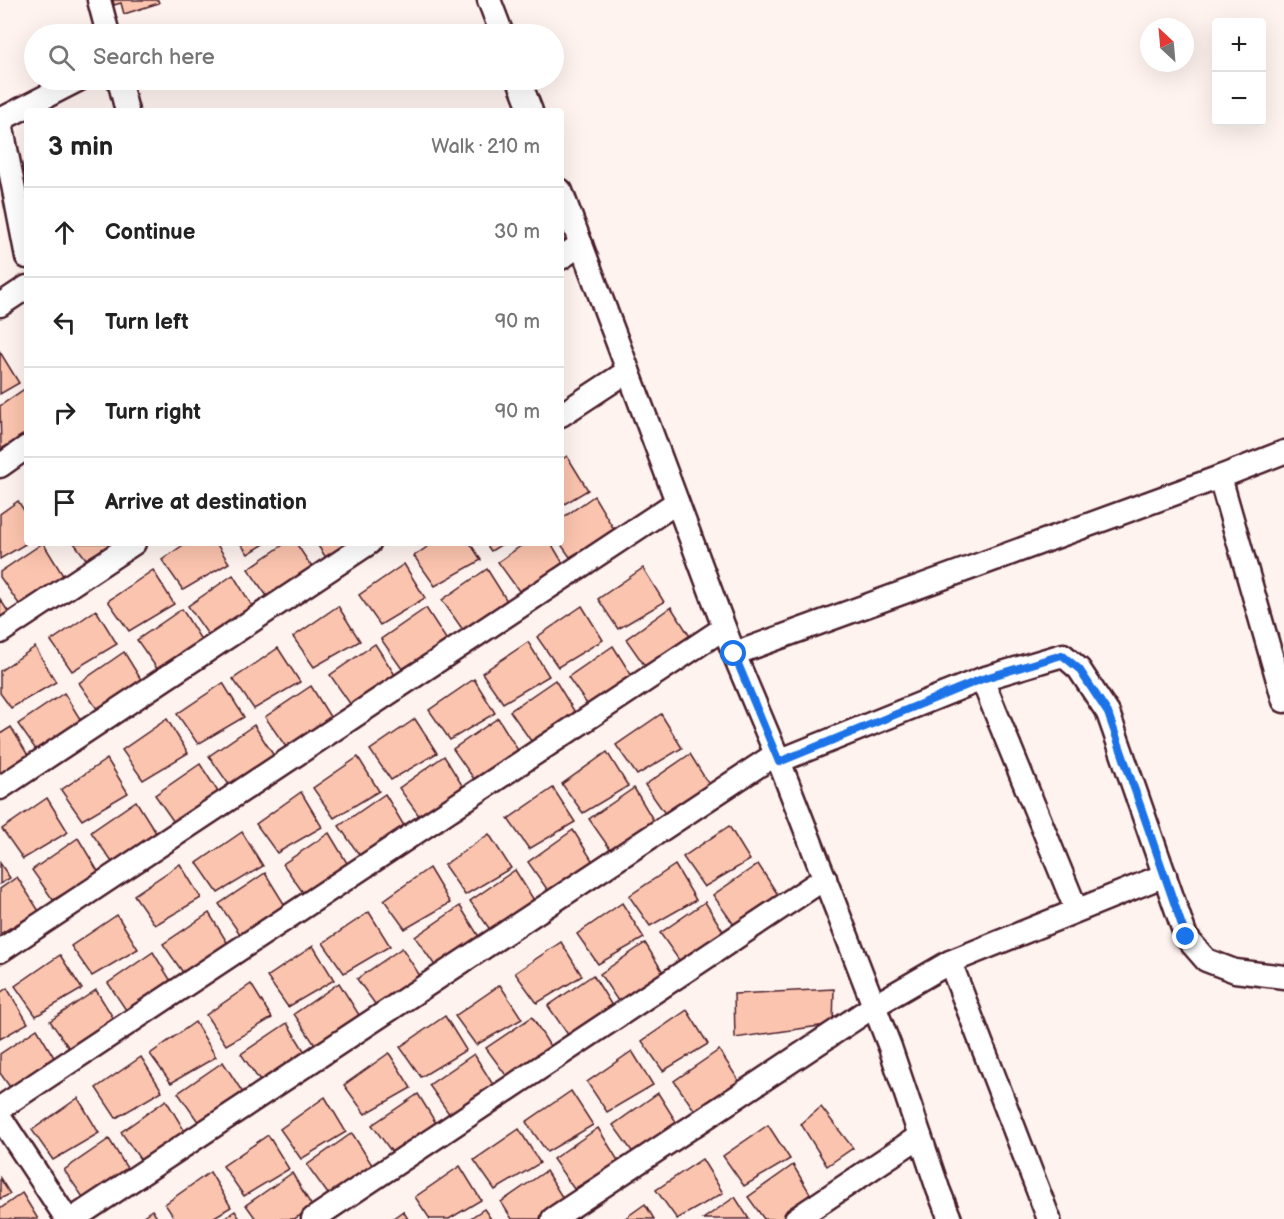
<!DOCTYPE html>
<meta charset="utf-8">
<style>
body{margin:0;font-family:"Balsamiq Sans",sans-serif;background:#f6f6f6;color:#222}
.controls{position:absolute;right:18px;top:18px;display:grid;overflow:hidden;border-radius:6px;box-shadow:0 6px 24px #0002}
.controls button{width:54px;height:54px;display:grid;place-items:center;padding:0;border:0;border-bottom:2px solid #e0e0e0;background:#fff;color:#222;font:30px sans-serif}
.compass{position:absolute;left:1140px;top:18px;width:54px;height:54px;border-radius:50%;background:#fff;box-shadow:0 6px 24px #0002;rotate:334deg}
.stop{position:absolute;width:18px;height:18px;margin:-14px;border:4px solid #1a73e8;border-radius:50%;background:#fff}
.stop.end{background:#1a73e8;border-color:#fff;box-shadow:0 2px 6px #0008}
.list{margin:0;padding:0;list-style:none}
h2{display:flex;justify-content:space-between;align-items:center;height:78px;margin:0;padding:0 24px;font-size:26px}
h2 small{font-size:20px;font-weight:400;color:#767676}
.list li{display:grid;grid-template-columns:39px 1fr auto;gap:18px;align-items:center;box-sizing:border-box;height:90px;padding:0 24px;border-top:2px solid #e0e0e0}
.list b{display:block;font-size:22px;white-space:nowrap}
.list em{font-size:20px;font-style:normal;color:#767676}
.icon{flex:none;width:33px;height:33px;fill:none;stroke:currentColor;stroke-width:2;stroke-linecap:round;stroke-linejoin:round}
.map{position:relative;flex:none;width:1284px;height:1219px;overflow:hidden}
.search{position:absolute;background:#fff;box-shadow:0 6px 24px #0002;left:24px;top:24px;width:540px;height:66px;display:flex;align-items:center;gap:15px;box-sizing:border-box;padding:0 21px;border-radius:33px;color:#767676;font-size:22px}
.panel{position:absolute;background:#fff;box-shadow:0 6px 24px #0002;left:24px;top:108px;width:540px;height:438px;border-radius:6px}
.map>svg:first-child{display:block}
.building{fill:#fbc4ae;stroke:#4a1f2b;stroke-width:1.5}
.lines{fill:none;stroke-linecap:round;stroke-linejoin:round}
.minor-casing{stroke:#4a1f2b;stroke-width:27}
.minor{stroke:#fff;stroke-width:22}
.route{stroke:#1a73e8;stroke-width:8}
</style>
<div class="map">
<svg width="1284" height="1219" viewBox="0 0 1284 1219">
<rect width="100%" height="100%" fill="#fef3ef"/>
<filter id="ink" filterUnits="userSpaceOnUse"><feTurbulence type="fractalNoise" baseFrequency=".0167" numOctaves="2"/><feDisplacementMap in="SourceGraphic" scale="12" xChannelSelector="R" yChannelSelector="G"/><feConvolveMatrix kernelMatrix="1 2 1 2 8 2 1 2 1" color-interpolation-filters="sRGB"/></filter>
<g filter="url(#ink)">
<g class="building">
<polygon points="113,0 158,0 159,3 124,14 121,3 114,5"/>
<polygon points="0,352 19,383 0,394"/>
<polygon points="26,388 27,434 1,449 0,406"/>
<polygon points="567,456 588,490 561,506 561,460"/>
<polygon points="594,496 615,531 570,557 560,543 561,519"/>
<polygon points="18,501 27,515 27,543 0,559 0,514"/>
<polygon points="43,543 64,577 19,604 0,577 0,572"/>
<polygon points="74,543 114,543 86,559"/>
<polygon points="186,543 216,543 229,563 183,590 162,560"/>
<polygon points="240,543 266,543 248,554"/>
<polygon points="286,543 296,543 315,572 269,599 248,569"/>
<polygon points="316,543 355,543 327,559"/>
<polygon points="433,543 470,543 481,560 435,586 414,556"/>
<polygon points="485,543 504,543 491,551"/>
<polygon points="525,543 551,543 564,565 519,591 498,562"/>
<polygon points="404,564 425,598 380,625 359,595"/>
<polygon points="643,568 664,602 618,629 598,599"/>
<polygon points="487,569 509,604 463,630 442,600"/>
<polygon points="153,570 174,604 129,631 108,601"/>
<polygon points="233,575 254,609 209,636 188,606"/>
<polygon points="0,599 11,616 0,622"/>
<polygon points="338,606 360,641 314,667 293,637"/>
<polygon points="582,606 603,640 558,667 537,637"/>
<polygon points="671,607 693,641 647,669 626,639"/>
<polygon points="426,608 448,642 402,669 381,639"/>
<polygon points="182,609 203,643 158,670 137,640"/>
<polygon points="96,610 117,644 72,671 51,641"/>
<polygon points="528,642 549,676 503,703 482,673"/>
<polygon points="375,644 397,678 351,705 330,675"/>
<polygon points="613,646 635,681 589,707 568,677"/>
<polygon points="35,647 56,682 11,708 0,693 0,671"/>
<polygon points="278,648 300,682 254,709 233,679"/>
<polygon points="124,652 145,686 100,713 79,683"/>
<polygon points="474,679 495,713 450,740 429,710"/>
<polygon points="555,680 576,714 531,741 510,711"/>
<polygon points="223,683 244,717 198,744 177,714"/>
<polygon points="311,686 332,720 286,747 265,717"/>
<polygon points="64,693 85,727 39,754 18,724"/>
<polygon points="661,714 682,748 637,775 616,745"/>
<polygon points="498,718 519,752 474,779 453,749"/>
<polygon points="167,719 188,753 143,780 122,750"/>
<polygon points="415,719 437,753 391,780 370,750"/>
<polygon points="254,725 276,759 230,786 209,756"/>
<polygon points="11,727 32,762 0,780 0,734"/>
<polygon points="607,752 628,786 583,813 562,784"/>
<polygon points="690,754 711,788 666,815 645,785"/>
<polygon points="444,756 465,790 420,817 399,788"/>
<polygon points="358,757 379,791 334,818 313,788"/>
<polygon points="107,759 128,793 82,820 61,790"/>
<polygon points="200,764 222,798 176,825 155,795"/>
<polygon points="553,788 575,822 529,849 508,819"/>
<polygon points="634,788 655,823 610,849 589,819"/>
<polygon points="301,792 322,827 277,853 256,824"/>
<polygon points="385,794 406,829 360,856 339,826"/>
<polygon points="47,798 68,832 23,859 2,829"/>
<polygon points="136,801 158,836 112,862 91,832"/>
<polygon points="729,826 750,860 704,887 683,857"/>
<polygon points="573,830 595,865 549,892 528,862"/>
<polygon points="242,832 263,866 218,893 197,863"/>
<polygon points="329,833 350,868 304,894 283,864"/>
<polygon points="489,834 511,868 465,895 444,865"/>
<polygon points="78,838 99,873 53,900 32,870"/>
<polygon points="0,863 10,878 0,884"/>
<polygon points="180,864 201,898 155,925 134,895"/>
<polygon points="758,864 780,898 734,925 713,895"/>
<polygon points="675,865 696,900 650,926 629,896"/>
<polygon points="429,868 450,903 405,929 384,900"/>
<polygon points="515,870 537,905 491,931 470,901"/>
<polygon points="265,873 286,907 240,934 219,904"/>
<polygon points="17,877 39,911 0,934 0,889"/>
<polygon points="705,902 726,936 681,963 660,933"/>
<polygon points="622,903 644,938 598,964 577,934"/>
<polygon points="460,906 481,940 436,967 415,937"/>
<polygon points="369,912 390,946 344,973 323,943"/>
<polygon points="209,913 230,947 184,974 163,944"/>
<polygon points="117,915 138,949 92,976 71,946"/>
<polygon points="561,942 582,976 537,1003 515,973"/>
<polygon points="645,943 666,977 620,1004 600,974"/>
<polygon points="313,946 334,980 288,1007 267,977"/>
<polygon points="402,948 424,982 378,1008 357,979"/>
<polygon points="153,952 174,986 128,1013 108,983"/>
<polygon points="60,955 82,989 36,1016 15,986"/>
<polygon points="593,975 614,1009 569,1036 548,1006"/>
<polygon points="339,983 361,1018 315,1045 294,1014"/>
<polygon points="251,984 272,1018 226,1045 206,1015"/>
<polygon points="500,985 522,1019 476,1045 455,1016"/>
<polygon points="7,988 28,1023 0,1039 0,993"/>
<polygon points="834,989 833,1024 735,1038 734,994"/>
<polygon points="96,990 117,1024 71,1051 50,1021"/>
<polygon points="687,1010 708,1044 663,1071 642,1041"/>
<polygon points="445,1016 466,1050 421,1077 400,1047"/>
<polygon points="532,1017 553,1051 508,1078 486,1048"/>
<polygon points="195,1022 216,1057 171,1083 150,1054"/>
<polygon points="287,1023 308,1057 262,1084 241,1054"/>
<polygon points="37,1029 58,1064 12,1090 0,1073 0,1054"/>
<polygon points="719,1050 741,1084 695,1111 674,1081"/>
<polygon points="632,1051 653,1085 607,1112 587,1082"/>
<polygon points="389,1053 411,1088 365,1114 344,1085"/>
<polygon points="474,1054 495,1088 450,1115 429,1085"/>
<polygon points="141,1057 162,1091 116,1118 96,1088"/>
<polygon points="223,1062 245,1096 199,1123 178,1093"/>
<polygon points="571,1091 593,1125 547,1152 526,1122"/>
<polygon points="658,1093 680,1128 634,1154 613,1125"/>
<polygon points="418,1094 439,1128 394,1155 372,1125"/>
<polygon points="325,1097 346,1132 301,1159 280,1129"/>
<polygon points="78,1098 99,1133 53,1160 32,1130"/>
<polygon points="166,1100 187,1135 142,1162 121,1132"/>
<polygon points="821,1107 853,1148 827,1166 801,1124"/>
<polygon points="768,1125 790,1159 744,1186 723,1156"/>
<polygon points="598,1128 619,1162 574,1189 553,1159"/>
<polygon points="519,1129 540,1163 495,1190 474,1160"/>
<polygon points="352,1133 374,1168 328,1194 307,1165"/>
<polygon points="268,1135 289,1169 244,1196 223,1166"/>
<polygon points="109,1139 130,1173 85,1200 64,1170"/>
<polygon points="702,1159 723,1193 677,1219 656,1190"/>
<polygon points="793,1165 814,1200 782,1219 764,1219 748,1197"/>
<polygon points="460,1166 481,1200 449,1219 430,1219 415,1197"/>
<polygon points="546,1171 567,1205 544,1219 512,1219 501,1202"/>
<polygon points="210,1172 231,1207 211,1219 175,1219 165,1204"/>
<polygon points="292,1173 313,1208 294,1219 256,1219 246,1205"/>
<polygon points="0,1178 10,1194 0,1199"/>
<polygon points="22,1193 38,1219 0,1219 0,1209"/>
<polygon points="735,1197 749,1219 703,1219"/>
<polygon points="645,1204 654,1219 624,1219"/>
<polygon points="484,1209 491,1219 469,1219"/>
<polygon points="152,1210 158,1219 139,1219"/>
<polygon points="235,1211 240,1219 223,1219"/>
<polygon points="403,1211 408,1219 392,1219"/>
</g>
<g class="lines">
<g class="minor-casing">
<g id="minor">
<polyline points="99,0 108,34"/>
<polyline points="489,0 502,34"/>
<polyline points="119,80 127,111"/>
<polyline points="519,80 531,111"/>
<polyline points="0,118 27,257"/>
<polyline points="0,120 78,80"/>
<polyline points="561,191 734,654 779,761 890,1047 938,1189 950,1219"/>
<polyline points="561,258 581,244"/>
<polyline points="0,305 27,287"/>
<polyline points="561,415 628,371"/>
<polyline points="0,466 27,447"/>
<polyline points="1220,477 1284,701"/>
<polyline points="0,632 134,543"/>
<polyline points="734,654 1220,477 1284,452"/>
<polyline points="982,679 1076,909"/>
<polyline points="779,761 982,679 1063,655 1079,669 1108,713 1186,937 1206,960 1235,971 1284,977"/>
<polyline points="0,788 369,543"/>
<polyline points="0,951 677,502"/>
<polyline points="950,962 1165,875"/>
<polyline points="0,1108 724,628"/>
<polyline points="0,1117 67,1219"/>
<polyline points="73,1219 776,754"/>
<polyline points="313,1219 825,878"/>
<polyline points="553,1219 874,1006 950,962 1049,1219"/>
<polyline points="796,1219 920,1136"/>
</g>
</g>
<use href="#minor" class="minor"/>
</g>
</g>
<g class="lines" filter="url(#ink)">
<polyline class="route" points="734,654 779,762 982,679 1062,655 1079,669 1108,713 1186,937"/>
</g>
</svg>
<div class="controls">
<button>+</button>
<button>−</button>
</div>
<svg class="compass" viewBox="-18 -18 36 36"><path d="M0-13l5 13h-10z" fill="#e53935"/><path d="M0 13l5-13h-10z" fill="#767676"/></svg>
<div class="stop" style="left:734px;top:654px"></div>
<div class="stop end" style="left:1186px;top:937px"></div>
<div class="search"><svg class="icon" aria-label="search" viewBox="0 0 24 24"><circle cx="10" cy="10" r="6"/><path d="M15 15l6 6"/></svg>Search here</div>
<section class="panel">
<h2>3 min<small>Walk · 210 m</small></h2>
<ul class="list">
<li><svg class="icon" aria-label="ahead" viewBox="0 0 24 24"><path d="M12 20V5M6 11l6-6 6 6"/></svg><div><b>Continue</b></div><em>30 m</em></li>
<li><svg class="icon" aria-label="left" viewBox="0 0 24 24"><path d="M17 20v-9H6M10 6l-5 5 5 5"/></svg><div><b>Turn left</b></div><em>90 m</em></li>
<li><svg class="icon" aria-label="right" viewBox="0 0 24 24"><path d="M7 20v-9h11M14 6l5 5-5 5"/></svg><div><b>Turn right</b></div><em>90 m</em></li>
<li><svg class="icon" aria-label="arrive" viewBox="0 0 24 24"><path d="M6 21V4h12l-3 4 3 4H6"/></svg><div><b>Arrive at destination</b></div></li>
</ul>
</section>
</div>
